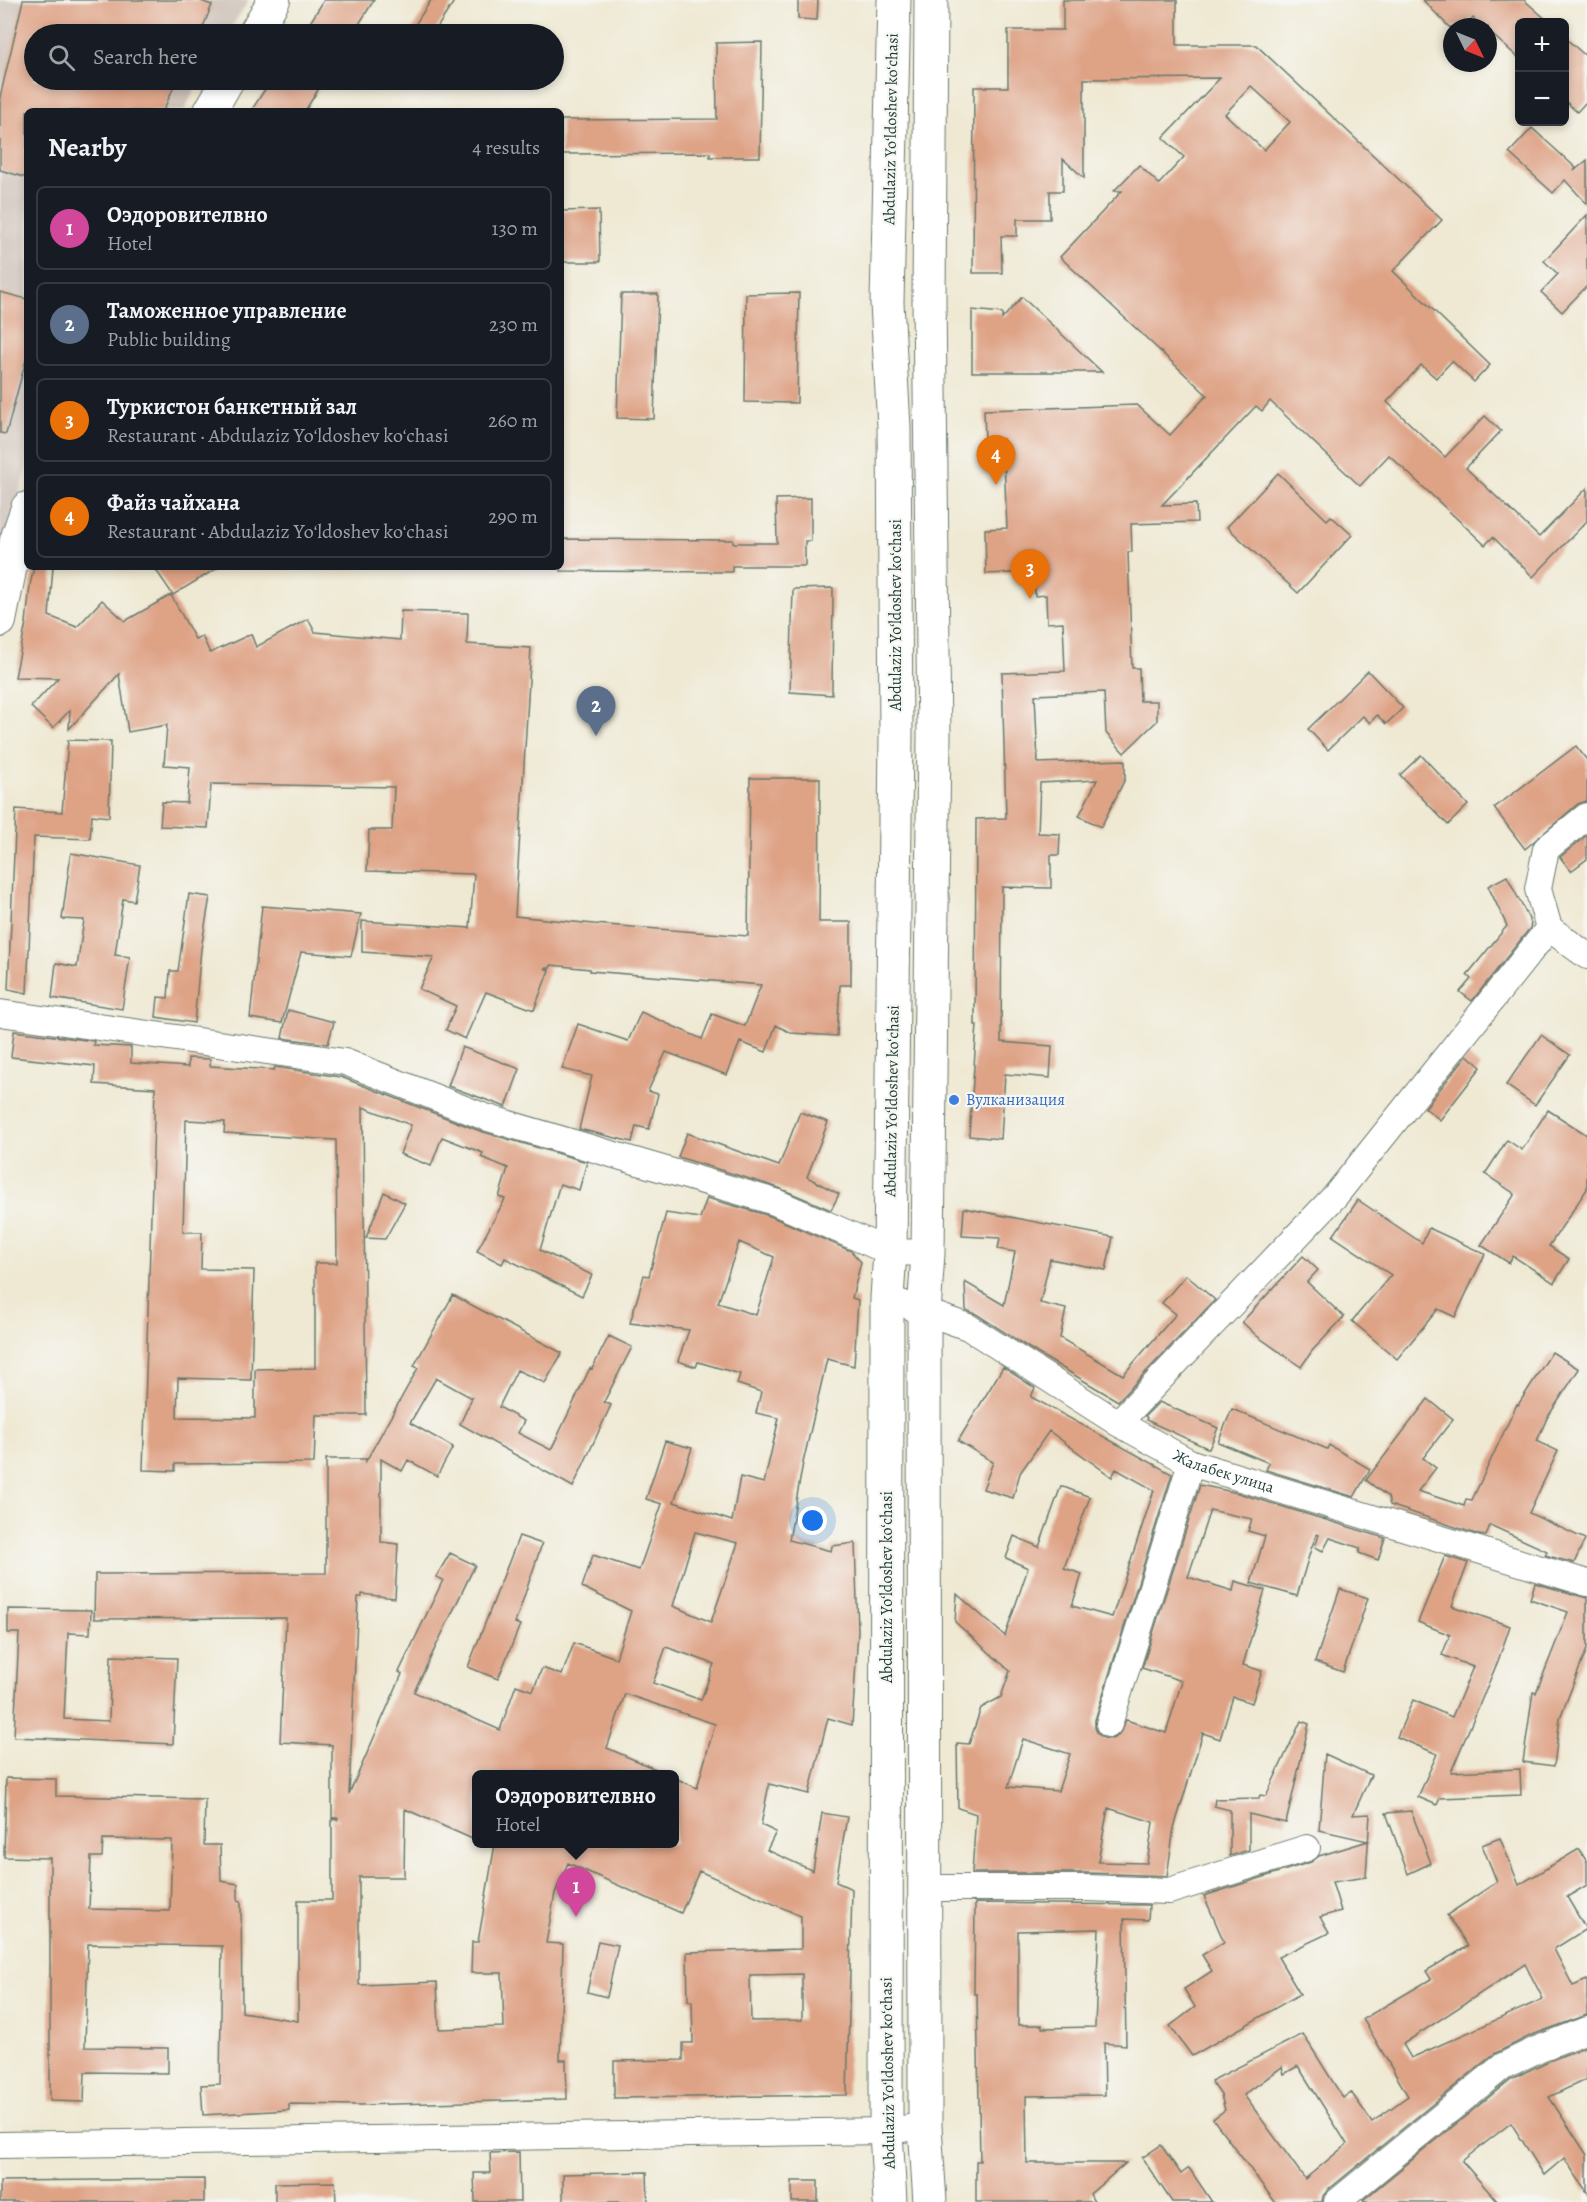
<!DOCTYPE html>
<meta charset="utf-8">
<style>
body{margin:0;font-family:Alegreya,serif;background:#242831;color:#f1f3f6}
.controls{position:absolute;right:18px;top:18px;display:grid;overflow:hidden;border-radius:9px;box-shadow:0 3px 9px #0003}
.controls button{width:54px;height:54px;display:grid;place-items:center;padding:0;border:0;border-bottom:2px solid #363941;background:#171b24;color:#f1f3f6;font:30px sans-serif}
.compass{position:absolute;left:1443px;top:18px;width:54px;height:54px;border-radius:50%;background:#171b24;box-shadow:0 3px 9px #0003;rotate:133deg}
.you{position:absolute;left:813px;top:1521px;width:21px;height:21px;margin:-15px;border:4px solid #fff;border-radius:50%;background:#1a73e8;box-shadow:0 0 0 9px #1a73e833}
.badge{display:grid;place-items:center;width:39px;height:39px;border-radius:50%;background:#d690ce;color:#fff;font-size:20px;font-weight:700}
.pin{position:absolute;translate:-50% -50px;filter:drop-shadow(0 2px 3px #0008)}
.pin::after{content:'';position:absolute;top:32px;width:21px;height:18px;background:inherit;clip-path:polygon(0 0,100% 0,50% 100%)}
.popup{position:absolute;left:472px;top:1770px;width:207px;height:78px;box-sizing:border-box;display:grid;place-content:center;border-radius:9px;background:#171b24;filter:drop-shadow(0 2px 4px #0005);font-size:20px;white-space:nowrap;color:#9ea1a6}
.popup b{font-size:22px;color:#f1f3f6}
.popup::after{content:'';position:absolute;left:50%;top:100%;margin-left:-12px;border:12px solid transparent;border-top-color:#171b24}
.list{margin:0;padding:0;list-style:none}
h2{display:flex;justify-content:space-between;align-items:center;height:78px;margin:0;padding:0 24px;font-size:26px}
h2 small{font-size:20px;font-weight:400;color:#9ea1a6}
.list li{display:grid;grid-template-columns:39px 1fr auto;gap:18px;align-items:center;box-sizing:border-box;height:84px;margin:0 12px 12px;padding:0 12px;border:2px solid #363941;border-radius:9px}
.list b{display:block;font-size:22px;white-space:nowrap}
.list p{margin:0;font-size:20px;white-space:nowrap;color:#9ea1a6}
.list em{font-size:20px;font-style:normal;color:#9ea1a6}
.icon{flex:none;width:33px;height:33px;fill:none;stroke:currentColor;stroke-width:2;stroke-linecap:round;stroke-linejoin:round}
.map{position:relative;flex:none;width:1587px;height:2202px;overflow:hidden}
.search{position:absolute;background:#171b24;box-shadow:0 3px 9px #0003;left:24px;top:24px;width:540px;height:66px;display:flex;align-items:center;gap:15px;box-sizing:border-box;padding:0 21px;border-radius:33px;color:#9ea1a6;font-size:22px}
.panel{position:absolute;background:#171b24;box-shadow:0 3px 9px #0003;left:24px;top:108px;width:540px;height:462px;border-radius:9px}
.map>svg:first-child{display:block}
.industrial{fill:#cec2b9}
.building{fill:#dea285;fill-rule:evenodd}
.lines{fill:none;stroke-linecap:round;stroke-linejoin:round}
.minor-casing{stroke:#68796c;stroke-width:28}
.tertiary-casing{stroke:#68796c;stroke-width:34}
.secondary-casing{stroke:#68796c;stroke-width:35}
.minor{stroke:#fff;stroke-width:26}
.tertiary{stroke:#fff;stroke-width:32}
.secondary{stroke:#fff;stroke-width:33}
.shop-dot{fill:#3f7fe0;stroke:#f6f6f2;stroke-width:2}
.labels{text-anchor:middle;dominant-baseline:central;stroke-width:4.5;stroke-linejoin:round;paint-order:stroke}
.street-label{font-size:16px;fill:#1f3d34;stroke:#f6f6f2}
.shop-label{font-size:16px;fill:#366cbe;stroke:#f6f6f2;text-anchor:start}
</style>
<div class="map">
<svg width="1587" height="2202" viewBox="0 0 1587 2202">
<rect width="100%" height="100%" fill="#f6f6f2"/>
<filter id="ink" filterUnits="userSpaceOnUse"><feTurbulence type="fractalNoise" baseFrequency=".0167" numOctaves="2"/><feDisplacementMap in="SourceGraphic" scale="12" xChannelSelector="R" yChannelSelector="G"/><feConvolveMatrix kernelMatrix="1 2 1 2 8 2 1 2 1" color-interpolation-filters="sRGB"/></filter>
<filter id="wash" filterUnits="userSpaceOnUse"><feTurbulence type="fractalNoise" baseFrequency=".008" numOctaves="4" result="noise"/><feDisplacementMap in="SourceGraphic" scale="24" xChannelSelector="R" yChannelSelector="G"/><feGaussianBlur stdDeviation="1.35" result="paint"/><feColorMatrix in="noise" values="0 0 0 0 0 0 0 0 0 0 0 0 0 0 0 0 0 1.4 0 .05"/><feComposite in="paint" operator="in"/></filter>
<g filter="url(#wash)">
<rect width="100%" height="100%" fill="#efe9d3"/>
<polygon class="industrial" points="0,0 249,0 227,34 34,34 34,80 200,80 184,111 27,111 27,467 0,559"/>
<g id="blocks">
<g class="building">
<polygon points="23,0 198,0 212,5 200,34 34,34 34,80 177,80 163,111 27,111 27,178 0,170 0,97"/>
<polygon points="324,0 374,0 353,34 303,34"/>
<polygon points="431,0 455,0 433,34 409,34"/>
<polygon points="798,0 818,0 817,20 798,19"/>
<path d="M1063,0H1177V45H1256L1442,220L1393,271L1490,365L1474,382L1452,361L1436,378L1421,365L1387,402L1445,457L1485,416L1501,431L1466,468L1539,537L1587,488V521L1533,577L1493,537L1485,545L1389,455L1360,486L1270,401L1262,411L1256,406L1162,505L1196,504L1197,522L1131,524L1132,552H1128L1132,668H1139L1140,701H1157V721L1124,753L1106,733L1104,692L1035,695L1038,763L1125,760V779L1101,827L1079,816L1097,780L1040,783L1038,833L1060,834L1059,855H1051V888L1002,887L1001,1042L1052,1046L1050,1078L1005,1074L1001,1139L969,1136L977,1025H975L976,819L1006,818L1002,673L1065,671L1063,622L1047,623L1046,595L1035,596L1034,572L986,574L985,529L1007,528L1003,439L985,440L984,410L1137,405L1170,435L1207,395L1060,257L1122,191H1114L1139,165L1159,184L1184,157L1163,138L1220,78L1084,79V178L1063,159V191H1050V219H1017V236H1001L1002,273H973L974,87H1008V30H1063ZM1251,86L1290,122L1264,150L1225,114Z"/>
<polygon points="1423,0 1524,0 1549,22 1520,22 1520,59 1488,31 1488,27 1483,27 1473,18 1466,27 1449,27"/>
<polygon points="1564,37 1587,57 1587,101 1577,112 1564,100"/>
<polygon points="762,42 760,157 710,157 710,153 561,154 561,120 717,119 716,43"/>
<polygon points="271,80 324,80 305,111 251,111"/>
<polygon points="1532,128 1576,168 1574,171 1587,160 1587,204 1565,180 1553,193 1509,153"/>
<polygon points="599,210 600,262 561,262 561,211"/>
<polygon points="1587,215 1587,286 1562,312 1541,292 1558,274 1544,261"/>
<polygon points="0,292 27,299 27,356 6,434 0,433"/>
<polygon points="799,293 797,403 745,402 746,294"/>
<polygon points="621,294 658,294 654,419 617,418"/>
<polygon points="1022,297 1102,372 972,372 972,310 1002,313 1002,319"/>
<polygon points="1278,473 1327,520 1331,516 1352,535 1298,593 1227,527"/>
<polygon points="811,498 811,541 805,541 805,566 732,566 732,572 561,571 561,539 733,540 733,543 777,543 776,499"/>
<polygon points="34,567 53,567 49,616 77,627 102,600 125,621 171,595 195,639 202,636 210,653 251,634 256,647 308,619 315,632 400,640 401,611 468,613 467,644 531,648 515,916 594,924 748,936 750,778 820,778 819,922 851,922 851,985 840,985 837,1036 791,1033 776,1025 766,1052 740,1042 727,1075 666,1052 648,1091 658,1094 649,1129 636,1126 632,1142 579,1129 592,1076 562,1069 578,1024 628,1041 641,1012 702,1039 712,1014 745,1026 761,985 590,971 590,969 551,965 550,968 544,968 549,970 534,1010 486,992 465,1039 446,1030 456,1006 419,989 434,957 362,952 362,921 470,928 474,874 367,871 369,830 392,830 394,787 211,784 208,828 160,826 162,802 187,803 190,767 164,765 167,725 128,732 119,674 69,729 70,710 53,728 31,707 58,678 15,677 26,623 30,585"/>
<polygon points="154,567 219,567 173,595"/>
<polygon points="833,588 832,695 790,692 793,589"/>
<polygon points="1368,671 1403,708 1386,724 1377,715 1370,723 1363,716 1328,750 1308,729"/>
<polygon points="68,740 111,741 109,817 92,815 90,839 34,837 27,993 8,989 16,809 62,812"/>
<polygon points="1576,746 1587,760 1587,801 1578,804 1525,849 1494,808"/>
<polygon points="1421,755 1468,805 1448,825 1400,775"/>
<polygon points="1587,835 1587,859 1571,871 1560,857"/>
<polygon points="71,853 140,865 134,901 123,899 115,955 130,957 122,1009 52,998 56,963 77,967 84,920 62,919"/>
<polygon points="1507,876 1531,923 1530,928 1472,1001 1460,992 1471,979 1467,975 1507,926 1488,886"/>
<polygon points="189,894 210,897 201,949 194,1023 156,1017 158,997 168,998 170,971 178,971"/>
<polygon points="262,906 361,914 351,956 301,952 282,1023 250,1018"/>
<polygon points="288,1010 334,1022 328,1044 282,1038"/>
<path d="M14,1031L94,1041L93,1045L131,1047V1063L188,1067V1058L210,1059V1066L274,1070L275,1067L341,1077L480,1131L587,1162L579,1190L560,1184L540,1250L592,1275L582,1296L505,1258L502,1264L477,1251L505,1199L499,1197L508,1168L481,1157L483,1153L442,1137L431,1166L400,1154L411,1125L363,1107L366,1415H316L314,1463L175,1464V1471L143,1470L155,1088L94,1084L95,1066L11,1057ZM186,1120L225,1122L224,1133L336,1140L337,1263H315V1368L255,1369V1418L177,1417L178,1378L251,1380L254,1270L201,1269L202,1232H183Z"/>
<polygon points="1541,1035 1570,1055 1535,1105 1506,1085"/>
<polygon points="462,1047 520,1069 506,1107 448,1086"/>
<polygon points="1467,1055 1481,1067 1440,1120 1425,1108"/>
<polygon points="1548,1110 1587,1135 1587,1189 1549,1246 1569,1259 1554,1283 1513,1256 1509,1263 1481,1245 1515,1194 1485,1174 1507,1140 1522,1150"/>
<polygon points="800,1112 828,1122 807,1177 839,1194 831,1210 779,1188 678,1157 687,1133 779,1166"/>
<polygon points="384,1192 405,1203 385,1239 366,1238"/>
<path d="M707,1198L770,1216L851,1251L861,1262L852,1298L858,1300L854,1366L827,1359L803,1463L789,1540L831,1551L832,1546L855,1543L858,1631L852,1725L828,1718L809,1794L769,1784L761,1825L776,1832L767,1850L813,1871L822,1813L847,1817L836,1882L852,1889L847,2095L614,2098V2061L683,2060V2043H693L692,2001H688L687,1952L801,1949V1916L699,1871L681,1913L568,1863L555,1893L546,1943L563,1944L560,2060H566L567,2099L360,2105L289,2104V2110L203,2115L201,2085L220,2084L222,1946L88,1944L85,2047L168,2048V2073L85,2072L84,2102L50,2101V1858L4,1857L6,1778L56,1779V1796L205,1799L204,1845H220L221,1881L238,1884V1900L241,1901L242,2012L298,2021V1900H332V1819L337,1820L338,1818H332V1745L280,1742L286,1618L94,1619L95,1574L326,1573V1459H366V1461L418,1368L414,1366L453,1295L562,1353L545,1383L517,1370L499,1407L524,1421L518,1433L551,1450L590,1368L592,1369L609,1336L632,1347L604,1402L611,1405L573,1487L460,1424L472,1398L436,1378L410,1423L453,1447L437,1476L408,1460L402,1471L381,1459V1542L398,1544L395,1598L362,1594V1597H358L349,1794L402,1674L399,1672L443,1580L436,1577L450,1553L475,1565L414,1692L500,1730L516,1685L533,1691L542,1668L562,1675L574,1643L616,1658L631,1611L582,1587L593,1555L639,1570L662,1504L646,1499L665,1441L692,1448L674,1502L732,1521L740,1477L764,1483L779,1418L756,1413L761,1392L737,1384L740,1374L698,1362L696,1367L678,1361L689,1330L630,1323L644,1275L649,1276L666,1213L700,1218ZM739,1242L774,1257L756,1315L718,1303ZM695,1532L738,1543L711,1622L673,1606ZM666,1647L714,1664L701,1700L653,1683ZM625,1694L715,1724L697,1788L675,1778V1844H495L478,1942H472L471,1973H502L504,2027L439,2029L437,1982L359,1985V1877H404L405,1809L477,1841V1774H667L607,1748ZM103,1839L172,1840L170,1911L89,1909L91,1857H102ZM802,1974V2020L751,2021L750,1975Z"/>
<polygon points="1358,1200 1422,1243 1429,1228 1485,1254 1455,1317 1438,1309 1397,1359 1352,1321 1391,1275 1333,1236"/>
<polygon points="964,1208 1113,1237 1106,1270 1050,1259 1040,1303 1066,1309 1060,1338 1123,1375 1176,1314 1162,1303 1186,1275 1215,1300 1118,1401 1037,1353 976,1314 966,1310 965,1282 1004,1305 1015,1252 998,1249 1000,1238 962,1236"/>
<polygon points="1303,1256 1318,1270 1307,1282 1344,1317 1312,1351 1301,1367 1257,1336 1242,1322"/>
<polygon points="1552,1352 1579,1369 1547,1418 1537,1441 1558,1451 1529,1513 1585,1539 1574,1563 1545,1555 1547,1551 1490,1525 1486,1536 1479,1535 1390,1505 1388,1497 1366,1480 1428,1399 1453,1419 1423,1458 1436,1468 1418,1491 1464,1506 1466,1499 1472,1500 1517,1404 1518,1405"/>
<path d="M1003,1367L1035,1388L1031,1397L1172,1474L1095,1720V1728L1098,1734L1104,1738L1112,1739L1119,1735L1126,1720L1166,1733L1182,1681L1142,1668L1200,1485L1238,1493L1385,1538L1378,1560L1359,1553L1360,1548L1330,1538L1323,1551L1315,1547L1319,1535L1317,1534L1311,1549L1297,1596L1251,1583L1265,1536L1248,1531L1252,1519L1210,1510L1188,1577L1233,1591L1235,1581L1265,1590L1243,1665L1262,1671L1252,1703L1233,1697L1220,1739L1203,1733L1174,1828L1167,1876L1088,1873H972L976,1814L958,1808L957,1743L969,1744L981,1708L1001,1697L1010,1671L955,1622L957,1594L1005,1636L1028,1568L1006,1558L1014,1536L1039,1547L1061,1486L1090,1497L1064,1568L1082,1574L1072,1606L1112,1617L1154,1490L1116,1469L1112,1477L1049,1431L1020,1473L1013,1498L983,1489L993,1462L958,1441ZM1023,1739L1070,1754L1058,1791L1008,1787ZM1108,1808L1153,1822L1147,1863L1098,1862Z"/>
<polygon points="1159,1402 1218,1428 1209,1449 1146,1420 1147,1418 1145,1416"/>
<polygon points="1232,1409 1327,1449 1329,1445 1370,1469 1354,1497 1266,1470 1269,1463 1218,1442"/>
<polygon points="519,1536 542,1544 515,1623 520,1625 498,1679 468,1667"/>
<polygon points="1445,1556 1468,1563 1452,1606 1510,1626 1498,1661 1451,1772 1520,1769 1521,1795 1440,1798 1437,1805 1418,1797 1437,1754 1397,1737 1413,1700 1452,1717 1473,1667 1442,1655 1450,1635 1418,1622"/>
<polygon points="1535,1583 1587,1598 1587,1649 1560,1718 1554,1766 1523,1762 1533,1692 1536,1693 1568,1612 1530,1599"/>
<polygon points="1340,1589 1368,1598 1343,1672 1315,1662"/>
<polygon points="8,1609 91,1610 90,1634 68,1633 64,1719 109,1721 111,1656 177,1658 173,1744 14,1737 19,1633 8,1633"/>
<polygon points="1301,1721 1309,1724 1286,1823 1249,1814 1249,1850 1230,1856 1230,1810 1214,1806 1215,1799 1259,1798 1260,1795 1266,1796"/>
<polygon points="1325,1754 1371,1775 1353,1815 1370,1814 1366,1877 1332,1882 1341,1911 1320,1917 1329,1933 1278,1957 1300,1994 1192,2056 1170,2026 1195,2007 1184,1989 1212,1971 1202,1955 1224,1942 1204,1896 1311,1862 1319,1856 1368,1841 1319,1830"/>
<polygon points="1411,1811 1431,1863 1408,1874 1386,1813"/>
<path d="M1500,1838L1519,1885L1579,1849L1587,1862V1885L1567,1897L1586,1929L1554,1949L1573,1986L1587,1980V2015L1532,2035L1494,2054L1328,2190L1323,2196L1322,2202H1275L1213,2119L1225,2110L1221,2095L1211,2081L1303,2034L1343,2098L1351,2092L1372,2122L1408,2096L1363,2019L1431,1979L1426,1971L1468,1946L1447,1915L1497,1882L1482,1845ZM1525,1964L1543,1999L1411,2058L1403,2044ZM1298,2066L1347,2144L1305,2179L1244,2095L1282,2067L1284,2074Z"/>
<path d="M975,1903L1149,1905L1148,1920L1124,1919L1126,2045L1104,2043L1105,2095L1026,2096L1027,2163H1126L1090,2194L1094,2202H976V2161H980L977,1994H974ZM1099,1929L1095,2027L1042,2028V2025H1018V1931Z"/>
<polygon points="598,1941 618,1945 607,1997 587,1992"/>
<polygon points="1587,2046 1587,2079 1549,2097 1587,2155 1587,2192 1564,2158 1544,2175 1511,2123 1462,2161 1498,2202 1364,2202 1363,2200 1511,2079 1544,2063"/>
<polygon points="1161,2145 1181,2174 1189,2168 1212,2202 1172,2202 1142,2158"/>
<polygon points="519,2152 520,2202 475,2202 474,2173 491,2173 490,2153"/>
<polygon points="647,2172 648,2202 563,2202 563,2174"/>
<polygon points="204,2179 204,2202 0,2202 0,2181"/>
<rect x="792" y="2181" width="26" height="21"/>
<polygon points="335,2182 336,2202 275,2202 275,2183"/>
</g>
</g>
</g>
<g filter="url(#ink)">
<use href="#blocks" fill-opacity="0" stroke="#68796c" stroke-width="1.5"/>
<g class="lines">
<g class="minor-casing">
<g id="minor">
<polyline points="1549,928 1587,956"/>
<polyline points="0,1013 345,1062 485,1117 775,1202 890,1252 928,1253"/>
<path id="s1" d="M887,1298L968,1327L1118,1423L1191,1463L1587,1583"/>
<polyline points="1118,1423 1336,1195 1549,928 1538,889 1546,849 1587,816"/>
<polyline points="1109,1724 1191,1463"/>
<polyline points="925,1888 1087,1888 1169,1891 1307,1848"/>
<polyline points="0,2145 886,2131 925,2126"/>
<polyline points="1337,2202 1503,2066 1538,2049 1587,2030"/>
</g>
</g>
<g class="tertiary-casing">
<g id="tertiary">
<polyline points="254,34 274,0"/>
<polyline points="210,111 228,80"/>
<polyline points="0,621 16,540 27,508"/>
</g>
</g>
<g class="secondary-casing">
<g id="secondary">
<polyline points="890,2202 886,2131 887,1298 890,1252 896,736 894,427 887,303 894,0"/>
<polyline points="930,2202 925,2126 924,1313 928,1253 934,736 929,301 931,0"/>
</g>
</g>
<use href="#minor" class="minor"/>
<use href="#tertiary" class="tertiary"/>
<use href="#secondary" class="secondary"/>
</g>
</g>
<circle class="shop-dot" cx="954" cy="1100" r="6"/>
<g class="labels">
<g class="street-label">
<text transform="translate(891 129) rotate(-89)">Abdulaziz Yoʻldoshev koʻchasi</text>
<text transform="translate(896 615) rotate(-90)">Abdulaziz Yoʻldoshev koʻchasi</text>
<text transform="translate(892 1101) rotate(-89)">Abdulaziz Yoʻldoshev koʻchasi</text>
<text stroke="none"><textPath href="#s1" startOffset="381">Жалабек улица</textPath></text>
<text transform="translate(887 1587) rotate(-90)">Abdulaziz Yoʻldoshev koʻchasi</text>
<text transform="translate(888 2073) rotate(-91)">Abdulaziz Yoʻldoshev koʻchasi</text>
</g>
<g class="shop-label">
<text x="966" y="1100">Вулканизация</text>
</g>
</g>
</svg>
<div class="controls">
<button>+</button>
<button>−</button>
</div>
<svg class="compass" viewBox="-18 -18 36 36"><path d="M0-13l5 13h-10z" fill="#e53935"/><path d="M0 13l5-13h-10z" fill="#9ea1a6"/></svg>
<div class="you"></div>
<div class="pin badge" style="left:576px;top:1917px;background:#d1479c">1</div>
<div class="popup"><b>Оэдоровителвно</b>Hotel</div>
<div class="pin badge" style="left:596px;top:736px;background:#5c6f8a">2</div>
<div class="pin badge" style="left:1030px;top:599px;background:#e8710a">3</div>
<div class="pin badge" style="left:996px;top:485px;background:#e8710a">4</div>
<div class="search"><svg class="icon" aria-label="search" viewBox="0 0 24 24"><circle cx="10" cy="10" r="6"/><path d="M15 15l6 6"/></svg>Search here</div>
<section class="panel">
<h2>Nearby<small>4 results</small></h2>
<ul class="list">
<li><span class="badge" style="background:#d1479c">1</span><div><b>Оэдоровителвно</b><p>Hotel</p></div><em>130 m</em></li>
<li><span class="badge" style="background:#5c6f8a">2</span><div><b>Таможенное управление</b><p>Public building</p></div><em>230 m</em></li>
<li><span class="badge" style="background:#e8710a">3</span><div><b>Туркистон банкетный зал</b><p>Restaurant · Abdulaziz Yoʻldoshev koʻchasi</p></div><em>260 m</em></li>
<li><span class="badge" style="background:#e8710a">4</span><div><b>Файз чайхана</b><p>Restaurant · Abdulaziz Yoʻldoshev koʻchasi</p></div><em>290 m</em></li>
</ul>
</section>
</div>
